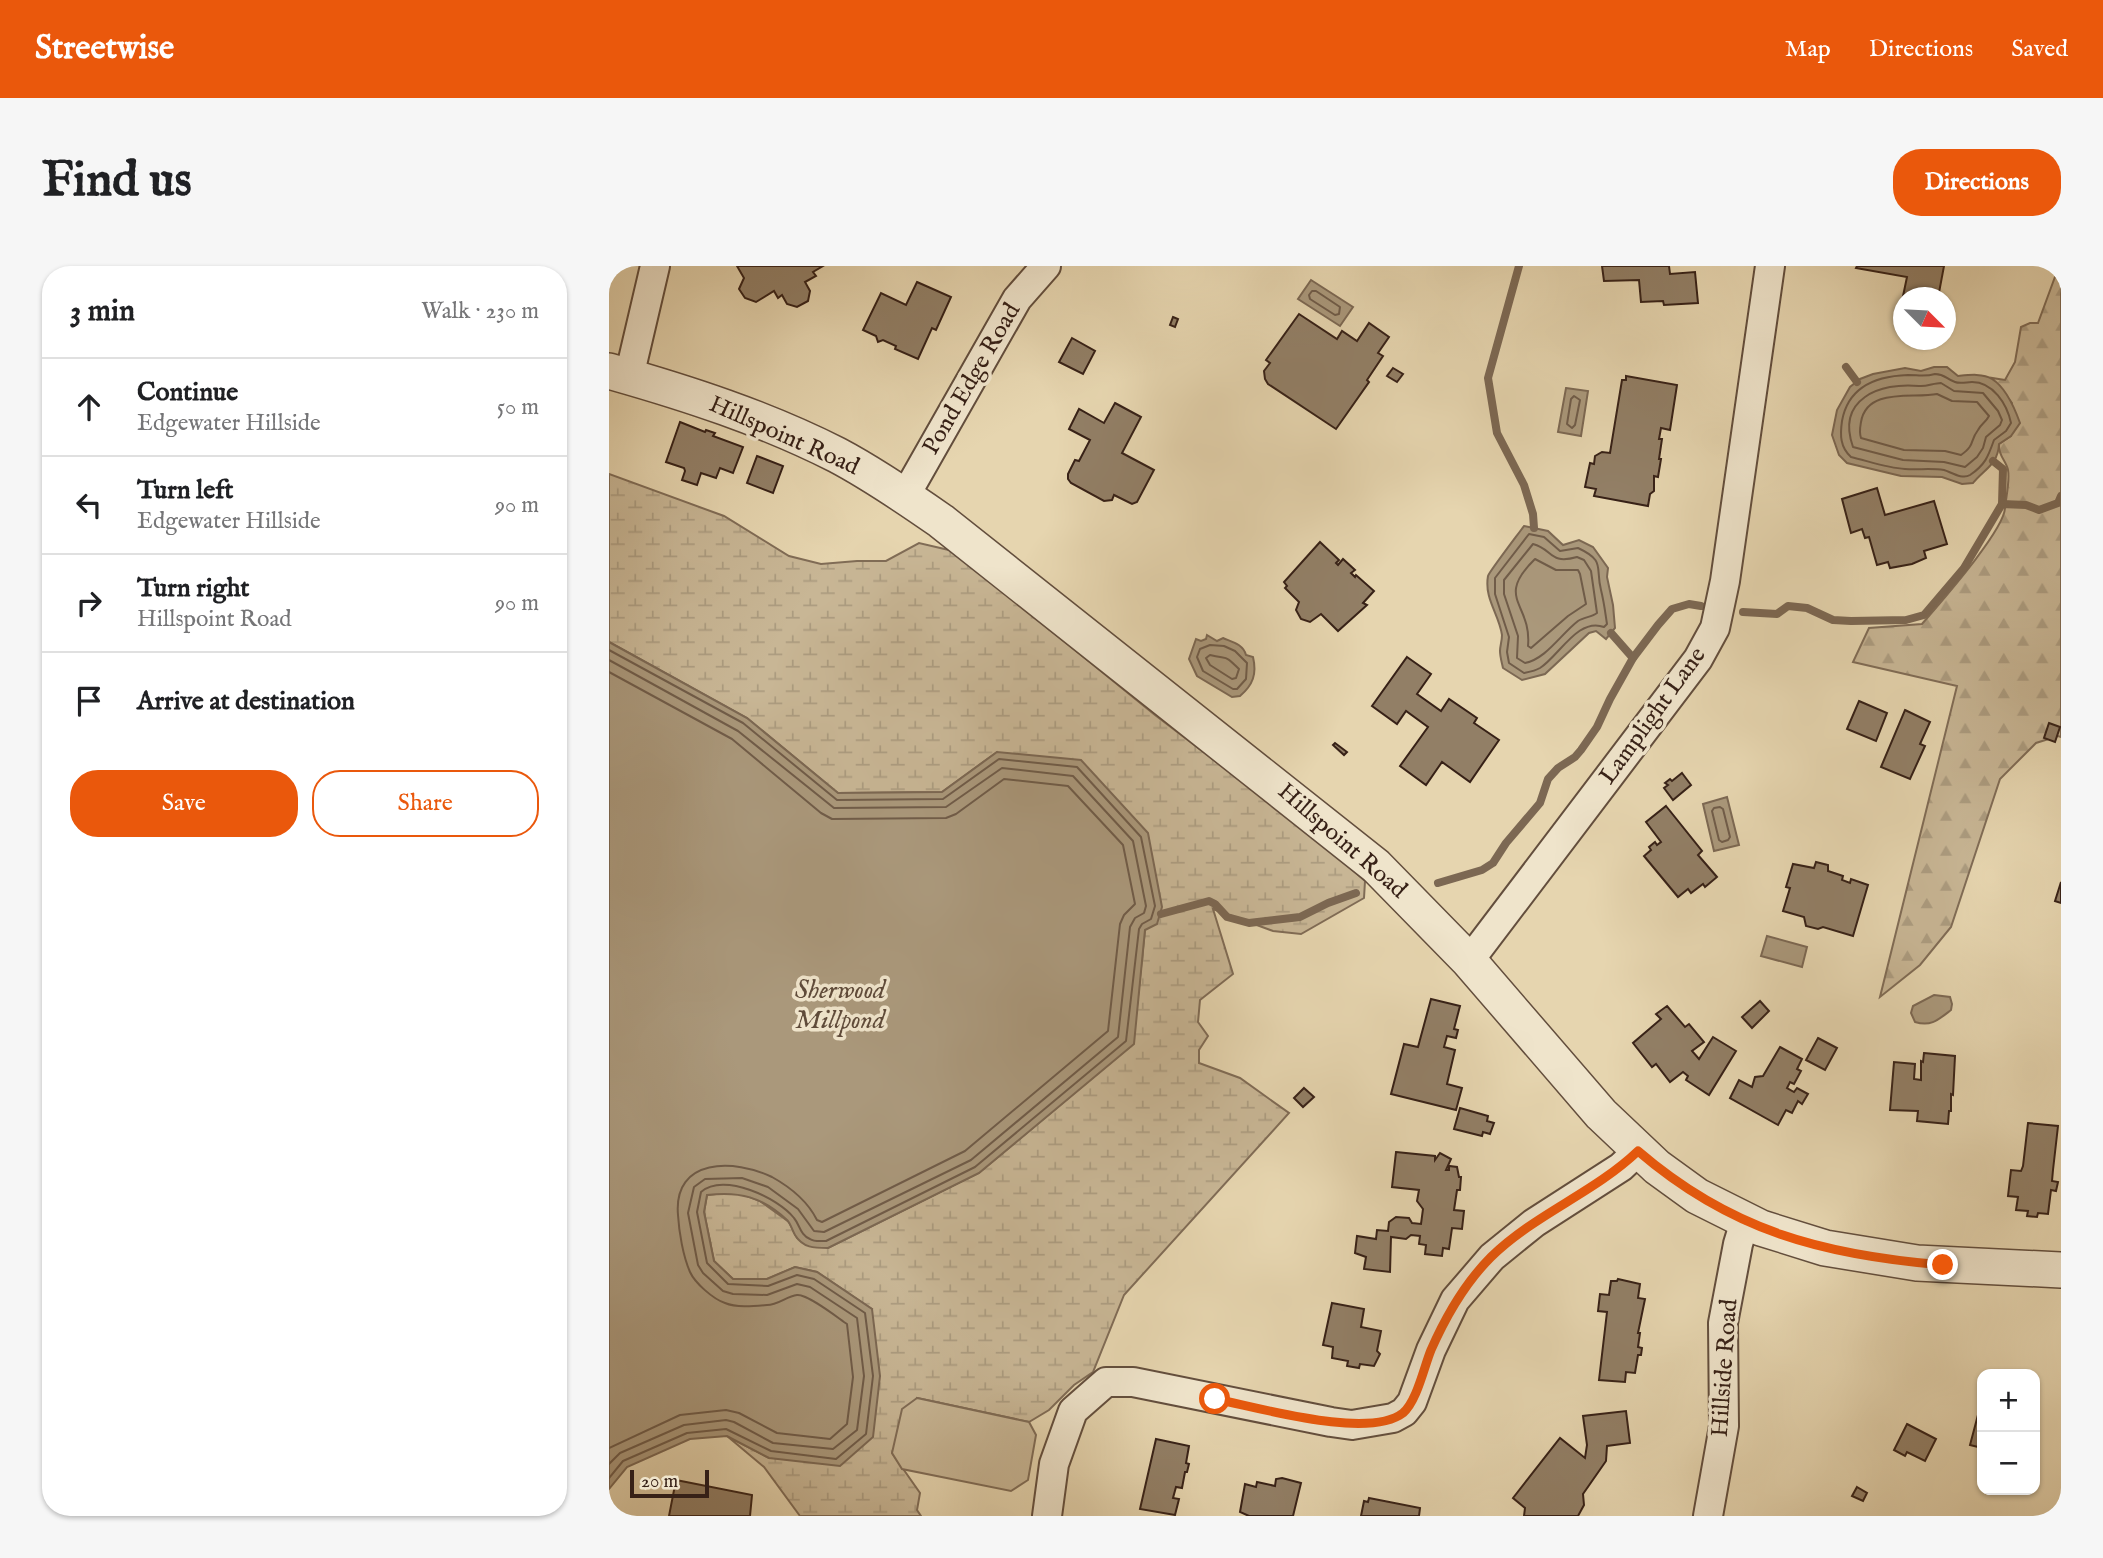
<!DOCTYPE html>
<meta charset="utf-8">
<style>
body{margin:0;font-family:"IM FELL English",serif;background:#f6f6f6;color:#202124}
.controls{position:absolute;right:21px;bottom:21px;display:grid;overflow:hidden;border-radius:14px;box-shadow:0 2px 5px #0004}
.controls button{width:63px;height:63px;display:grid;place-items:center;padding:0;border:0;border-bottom:2px solid #e0e0e0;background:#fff;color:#202124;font:35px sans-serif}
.compass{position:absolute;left:1284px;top:21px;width:63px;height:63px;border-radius:50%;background:#fff;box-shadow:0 2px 5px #0004;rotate:114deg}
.scale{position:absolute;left:21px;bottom:18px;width:79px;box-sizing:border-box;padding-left:7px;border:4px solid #372117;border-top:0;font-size:19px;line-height:24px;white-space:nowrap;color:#372117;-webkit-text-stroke:5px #efe4cb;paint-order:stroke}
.stop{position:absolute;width:21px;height:21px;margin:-16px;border:5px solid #ea580c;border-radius:50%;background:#fff}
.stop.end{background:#ea580c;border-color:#fff;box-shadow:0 2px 7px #0008}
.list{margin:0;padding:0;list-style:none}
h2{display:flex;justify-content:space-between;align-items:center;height:91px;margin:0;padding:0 28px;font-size:30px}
h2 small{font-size:23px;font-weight:400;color:#757577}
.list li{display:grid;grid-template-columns:46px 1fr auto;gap:21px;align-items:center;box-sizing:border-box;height:98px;padding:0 28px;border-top:2px solid #e0e0e0}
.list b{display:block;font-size:26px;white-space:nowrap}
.list p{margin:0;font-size:23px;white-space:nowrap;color:#757577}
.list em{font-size:23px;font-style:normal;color:#757577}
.actions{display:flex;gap:14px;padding:21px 28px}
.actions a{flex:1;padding:16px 0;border:2px solid #ea580c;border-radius:28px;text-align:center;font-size:24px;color:#ea580c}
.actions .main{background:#ea580c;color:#fff}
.icon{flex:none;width:38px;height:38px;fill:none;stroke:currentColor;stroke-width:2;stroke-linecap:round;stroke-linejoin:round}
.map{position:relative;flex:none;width:1452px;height:1250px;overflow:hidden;border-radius:28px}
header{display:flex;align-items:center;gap:42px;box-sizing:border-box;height:98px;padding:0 35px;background:#ea580c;color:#fff}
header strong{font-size:33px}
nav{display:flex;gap:38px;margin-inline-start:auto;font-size:24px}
.intro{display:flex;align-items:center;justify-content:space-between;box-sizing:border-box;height:168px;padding:0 42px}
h1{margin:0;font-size:49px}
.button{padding:18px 32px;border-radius:28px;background:#ea580c;color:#fff;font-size:24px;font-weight:700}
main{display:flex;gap:42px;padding:0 42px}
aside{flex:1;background:#fff;border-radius:28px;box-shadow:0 2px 5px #0004}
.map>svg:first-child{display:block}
.forest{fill:url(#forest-firs);stroke:#806c56;stroke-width:2}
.wetland{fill:url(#wetland-marsh);stroke:#806c56;stroke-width:2}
.pitch{fill:#c8b695;stroke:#806c56;stroke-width:2}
.water{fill:#aa987b;stroke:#7c6853;stroke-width:2}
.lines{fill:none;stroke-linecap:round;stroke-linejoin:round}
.shore{stroke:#705c49;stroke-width:2}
.stream{stroke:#7c6853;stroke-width:8}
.building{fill:#927f66;stroke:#372117;stroke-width:2}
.minor-casing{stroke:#634e3d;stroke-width:32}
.tertiary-casing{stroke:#634e3d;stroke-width:38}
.minor{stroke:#efe4cb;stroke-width:28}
.tertiary{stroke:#efe4cb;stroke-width:35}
.route{stroke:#ea580c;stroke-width:9}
.labels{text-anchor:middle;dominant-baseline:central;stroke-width:7;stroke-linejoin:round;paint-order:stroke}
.street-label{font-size:24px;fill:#372117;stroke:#efe4cb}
.water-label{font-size:26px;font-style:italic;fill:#5f4b3a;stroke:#efe4cb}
</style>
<header>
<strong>Streetwise</strong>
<nav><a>Map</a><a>Directions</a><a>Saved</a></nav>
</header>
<div class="intro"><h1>Find us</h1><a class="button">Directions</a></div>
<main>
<aside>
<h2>3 min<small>Walk · 230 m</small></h2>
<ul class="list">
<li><svg class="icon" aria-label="ahead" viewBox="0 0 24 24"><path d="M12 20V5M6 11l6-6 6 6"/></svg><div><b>Continue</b><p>Edgewater Hillside</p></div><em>50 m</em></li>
<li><svg class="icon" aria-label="left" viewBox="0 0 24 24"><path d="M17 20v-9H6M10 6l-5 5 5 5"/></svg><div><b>Turn left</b><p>Edgewater Hillside</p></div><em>90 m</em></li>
<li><svg class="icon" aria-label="right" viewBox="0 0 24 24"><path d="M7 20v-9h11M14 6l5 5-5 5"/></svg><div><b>Turn right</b><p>Hillspoint Road</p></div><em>90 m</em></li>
<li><svg class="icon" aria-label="arrive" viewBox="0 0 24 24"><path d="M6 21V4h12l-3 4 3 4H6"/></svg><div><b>Arrive at destination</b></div></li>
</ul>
<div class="actions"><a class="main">Save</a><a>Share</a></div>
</aside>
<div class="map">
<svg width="1452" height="1250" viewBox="0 0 1452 1250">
<defs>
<pattern id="forest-firs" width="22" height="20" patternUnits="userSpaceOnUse" patternTransform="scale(1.75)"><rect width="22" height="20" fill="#c8b695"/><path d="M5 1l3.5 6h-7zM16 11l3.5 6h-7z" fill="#ac9c80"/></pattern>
<pattern id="wetland-marsh" width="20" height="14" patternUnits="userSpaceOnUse" patternTransform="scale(1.75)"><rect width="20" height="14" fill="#c8b695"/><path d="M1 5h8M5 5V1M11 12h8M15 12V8" fill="none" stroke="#ac9c80"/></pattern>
</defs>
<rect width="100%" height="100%" fill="#e6d5af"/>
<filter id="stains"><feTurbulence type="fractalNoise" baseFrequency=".00286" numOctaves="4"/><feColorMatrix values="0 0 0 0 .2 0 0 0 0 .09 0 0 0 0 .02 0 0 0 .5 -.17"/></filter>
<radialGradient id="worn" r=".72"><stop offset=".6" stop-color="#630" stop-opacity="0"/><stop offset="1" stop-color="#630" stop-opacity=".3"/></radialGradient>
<path class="forest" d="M1450,0H1452V471L1449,470L1427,477L1391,513L1342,661L1311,699L1271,731L1348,420L1244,396L1260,362L1313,358C1330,338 1395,265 1396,242C1397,231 1401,215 1399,204C1397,194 1389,190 1390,178L1402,170L1403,137L1383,112L1396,114L1406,96L1412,61L1421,57H1429Z"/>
<polygon class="wetland" points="0,208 115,250 180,290 212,298 248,295 277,295 310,277 344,285 546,449 711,575 756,615 755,632 692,668 664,665 604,643 624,708 591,734 589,756 599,770 590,784 590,797 631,812 680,847 515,1029 484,1106 465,1119 440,1144 420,1156 308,1132 283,1187 311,1227 308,1244 312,1250 191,1250 155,1201 118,1170 160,1192 263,1043 208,1006 186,1001 158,1013 124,1013 105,995 95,946 98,929 127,926 151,935 180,956 188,972 219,982 370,907 524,778 536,664 388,486 333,526 229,527 138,452 0,376"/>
<polygon class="pitch" points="308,1132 420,1156 427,1169 419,1214 402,1225 293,1203 283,1187 293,1143"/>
<g class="water">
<polygon points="702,14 744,41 731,60 689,33"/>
<path d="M1325,101H1338L1349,110C1359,109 1374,107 1383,113C1396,121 1406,143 1411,157L1402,170L1390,178C1389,199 1375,203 1364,217L1353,218L1333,211L1292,210L1238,197L1230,189L1223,169L1228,144L1241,121L1251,113L1264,108L1296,102L1312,105Z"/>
<polygon points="957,122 979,125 972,170 949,166"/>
<path d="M915,260L939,265L954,279L970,274L984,281L999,302L998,311L1004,339L1006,362L997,373L987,365L980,367L936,408L913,414L894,402C893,397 891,391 891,385C891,380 893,375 893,369C890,348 875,333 879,310C880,306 910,267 915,260Z"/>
<path d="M598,369L608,375L614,372C623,376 634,378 637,389L644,391C648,408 644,419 631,430L623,431L588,410L580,393L587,373L592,375L597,373Z"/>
<path d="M0,376L138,452L229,527L333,526L388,486L472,494L539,567L553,641L548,658L536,664L525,778L370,907L219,982C205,982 194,982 186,969C183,964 182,958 178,954C153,931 131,925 98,929L95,946L105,995L124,1013H158L186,1001L208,1006L263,1043L271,1110L264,1171L231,1200L160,1192L118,1170L81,1173L18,1201L0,1223Z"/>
<polygon points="1118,531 1130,579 1105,585 1094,538"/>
<polygon points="1158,670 1198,681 1193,701 1152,690"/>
<path d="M1325,729L1341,731L1343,738L1342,744C1329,754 1322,761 1306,756L1302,747L1304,740Z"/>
</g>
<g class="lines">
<g class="shore">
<polygon points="703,25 707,25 731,41 730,48 726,49 701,33 700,29"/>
<path d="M1326,108C1336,108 1337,113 1346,116C1351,118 1358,116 1363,116C1384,116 1398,138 1402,157L1397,165L1385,174C1379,191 1376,199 1361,209C1353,214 1342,206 1335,204C1322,202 1309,204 1296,203C1278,202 1259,195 1242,191C1231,181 1231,169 1233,155C1239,121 1267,110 1299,109C1309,109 1316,111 1326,108Z"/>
<path d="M1332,117L1345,125L1374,127L1389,145L1393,154L1391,159L1377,171L1374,182L1368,191L1356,201L1335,196L1294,194L1244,181C1227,133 1271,116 1310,120C1317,121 1325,117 1332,117Z"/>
<path d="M1328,128L1343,135L1368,136L1380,150C1377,156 1372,158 1369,164C1360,176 1367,178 1352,189L1336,185L1295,184L1252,172C1250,166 1251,162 1252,156C1258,121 1304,133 1328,128Z"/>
<polygon points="965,130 971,134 966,159 963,162 958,158 962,133"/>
<path d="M920,268L935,271L951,285L969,282C997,295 986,301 992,324C995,336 996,345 998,358L995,361C969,351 950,390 931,402C926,405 920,406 915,407L900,397L898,386L900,371L886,328V312Z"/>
<path d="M924,278C944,283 940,299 968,291L975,294L982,305L988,347C983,351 975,351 969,355C952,368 937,393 916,397L908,392L909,370L895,328V314Z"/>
<path d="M926,293L947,304H969L971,308L977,338L959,350L922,382L919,380C923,337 885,333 926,293Z"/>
<polygon points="601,379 615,380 626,385 638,397 637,413 628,423 624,423 594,405 588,391 591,383"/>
<path d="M0,384L134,457L228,534L334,533L390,493L468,501L532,571L546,640L542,653L533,658L530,663L517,775L366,901L217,975C212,975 205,976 201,973C191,969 191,959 185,952C169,932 115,906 92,926L88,946L98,997L119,1018L159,1020L188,1009L205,1013L256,1047L264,1110L257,1168L227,1193L162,1185L117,1163L78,1167L14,1195L0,1212"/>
<path d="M601,389C620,394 615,388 630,403L627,412L623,413L601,399L597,392Z"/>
<polyline points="0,394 129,465 225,542 337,541 393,502 464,510 524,575 537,640 535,647 526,652 521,661 509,771 362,894 215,966 205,965 189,943 159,921 133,912 96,913 85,921 79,947 89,999 94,1007 114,1025 124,1028 158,1029 188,1018 201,1021 248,1052 255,1110 248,1164 224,1183 164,1177 125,1156 117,1154 75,1159 11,1187 0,1198"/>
<path d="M0,406L123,473L212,547L223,553L337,552L347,548L395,513L459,520L514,579L526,638L515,649L511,658L499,765L356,885L213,956L208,954C199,936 181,921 163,911C126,893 64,891 69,949C70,966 74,990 81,1006C86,1017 104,1033 116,1037C128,1042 146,1040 158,1039C169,1039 178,1030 188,1029C199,1028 229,1052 238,1058L244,1111L238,1158L221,1173L168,1167L130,1147L117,1144L71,1149L0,1182"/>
<polygon points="1111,541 1114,543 1121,571 1119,574 1113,576 1110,574 1103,545 1105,542"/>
</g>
<g class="stream">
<polyline points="910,0 879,112 888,167 915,219 924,248 925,262"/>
<polyline points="1237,101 1248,116"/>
<polyline points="1384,195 1394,203 1393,238"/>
<polyline points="1134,346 1168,348 1179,340 1198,342 1224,354 1242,355 1297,354 1315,349 1355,302 1393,238 1417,239 1430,244 1449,237 1452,230"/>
<polyline points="1002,367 1024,392"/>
<polyline points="829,617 873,604 884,597 897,577 931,537 939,513 949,502 966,491 972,484 988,461 1001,433 1024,392 1049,359 1063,343 1080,338 1092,340"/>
<polyline points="552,648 600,635 606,638 618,651 640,657 691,651 719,637 747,627"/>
</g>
</g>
<g class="building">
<polygon points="128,0 214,0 204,6 207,10 196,16 201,25 199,35 188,41 178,38 173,29 169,32 165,25 147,36 136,32 130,23 135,12"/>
<polygon points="993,0 1060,0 1061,8 1086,6 1089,37 1055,39 1054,35 1032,36 1030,14 995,15"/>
<polygon points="1248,0 1335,0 1329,32 1294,32 1294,36 1293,35 1298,11 1247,2"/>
<polygon points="308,16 342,31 327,64 323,62 309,93 286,83 287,80 274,74 269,76 267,70 254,64 272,27 297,39"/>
<polygon points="690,48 728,73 733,65 748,75 760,57 780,71 769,87 774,90 758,114 760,116 727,163 659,118 656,113 655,105 661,97 657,94"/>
<polygon points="564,51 569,53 566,61 561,59"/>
<polygon points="463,72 486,85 474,108 450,96"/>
<polygon points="784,102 794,108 788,116 778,110"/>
<polygon points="1017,110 1068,119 1061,164 1052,162 1050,173 1053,173 1050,193 1052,193 1049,211 1045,210 1045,225 1041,228 1039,240 985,230 987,223 976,221 981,197 985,198 986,190 993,186 1001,187 1013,114 1017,114"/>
<polygon points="506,137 532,151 513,187 545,204 528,236 523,238 505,229 503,234 495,235 462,217 459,213 459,208 466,194 470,195 481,174 460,163 470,143 495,157"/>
<polygon points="71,156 96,166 97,164 106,167 104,170 134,181 124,207 111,202 107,212 92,207 88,219 73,214 76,205 75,202 57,196"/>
<polygon points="148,190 174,200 164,227 138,217"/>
<polygon points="1268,222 1276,249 1325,235 1338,278 1315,285 1317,292 1303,298 1281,302 1279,296 1268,299 1260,271 1256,272 1253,263 1242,267 1233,233"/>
<polygon points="711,276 730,294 727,297 729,299 734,293 746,304 742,307 746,311 747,309 765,325 754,337 758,339 729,365 712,348 701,356 692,353 687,344 690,336 676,322 678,320 675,316"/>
<polygon points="798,391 822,408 808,428 832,445 840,433 868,452 865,457 890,474 861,516 833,496 817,519 791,500 819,461 797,445 788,458 763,440"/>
<polygon points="1250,435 1278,447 1267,475 1238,463"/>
<polygon points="1296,444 1321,456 1311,478 1316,480 1301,513 1272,501"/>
<polygon points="1440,457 1451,461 1446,476 1435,472"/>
<polygon points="726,477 738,486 735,489 724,479"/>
<polygon points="1073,507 1082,519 1064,534 1055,522 1059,519 1056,517 1061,513 1063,515"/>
<polygon points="1057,540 1093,585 1089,589 1108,611 1096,621 1094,618 1082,627 1079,623 1069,631 1035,590 1042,584 1040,581 1046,576 1048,579 1052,576 1037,556"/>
<polygon points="1207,596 1219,599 1219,605 1234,610 1233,614 1241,617 1242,613 1259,619 1244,670 1214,661 1209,663 1197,660 1195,651 1174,645 1181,622 1177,621 1184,598 1205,602"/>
<polygon points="1452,616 1452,637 1446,635"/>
<polygon points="822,733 851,740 845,763 849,764 847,772 838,770 835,781 846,784 838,818 853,822 847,844 782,828 795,778 809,781"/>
<polygon points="1151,735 1160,745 1143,762 1133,751"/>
<polygon points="1058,740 1076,761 1080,758 1095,776 1083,785 1090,793 1104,771 1127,785 1100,829 1077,814 1079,810 1074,806 1061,816 1047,798 1043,801 1024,777 1052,753 1047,748"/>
<polygon points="1209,772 1228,782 1216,804 1197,794"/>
<polygon points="1171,781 1193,793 1188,803 1192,805 1185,818 1181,816 1178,822 1185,826 1188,822 1199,828 1193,838 1189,835 1183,847 1177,844 1169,859 1121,832 1130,814 1143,821 1146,811 1154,810"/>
<polygon points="1315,787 1346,790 1344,829 1342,828 1342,845 1340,845 1339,858 1308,855 1309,845 1281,844 1285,796 1306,798 1305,813 1312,814 1312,795 1314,796"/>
<polygon points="695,822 705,831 694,841 685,832"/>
<polygon points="851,842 879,850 878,855 885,857 881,868 874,866 873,870 845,863"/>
<polygon points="1419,857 1449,860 1444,904 1443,915 1449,916 1447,925 1442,924 1439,948 1429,947 1428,951 1418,950 1419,945 1407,944 1409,931 1399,930 1402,904 1412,905 1414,900"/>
<polygon points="787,886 826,890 826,894 831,887 842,893 837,904 840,904 840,900 848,901 850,911 852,911 851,924 848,924 845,944 855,945 853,963 843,962 840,983 834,982 833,990 816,988 817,979 810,978 811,970 802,969 797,973 782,971 781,1006 755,1003 757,991 746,987 748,970 767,973 768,964 779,965 780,956 787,951 800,952 803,957 812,958 814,943 808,935 810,924 783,921"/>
<polygon points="1009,1013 1031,1018 1029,1032 1036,1033 1029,1067 1031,1067 1029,1081 1033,1082 1032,1089 1029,1089 1026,1107 1017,1106 1016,1116 990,1114 998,1046 989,1045 991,1028 1000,1029 1002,1015 1008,1015"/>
<polygon points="723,1037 755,1043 752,1061 772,1065 768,1085 771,1088 765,1100 751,1098 750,1102 738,1100 739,1095 723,1092 724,1081 714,1079"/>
<polygon points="1017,1145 1021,1177 998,1180 997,1195 974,1228 975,1239 969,1250 915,1250 916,1242 904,1232 951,1172 976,1192 978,1179 974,1150"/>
<polygon points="1370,1145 1373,1146 1373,1182 1361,1179"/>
<polygon points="1298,1158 1327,1173 1316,1195 1298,1186 1296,1190 1285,1184"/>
<polygon points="547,1173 580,1180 577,1197 580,1198 578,1206 576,1206 573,1222 567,1221 564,1232 570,1233 566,1249 531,1243"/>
<polygon points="673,1212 692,1217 684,1250 640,1250 631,1246 636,1218 647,1221 648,1216 666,1220 667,1213"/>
<polygon points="67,1214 143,1229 141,1250 60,1250"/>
<polygon points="1248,1221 1258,1227 1254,1235 1243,1230"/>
<polygon points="760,1232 811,1242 810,1250 752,1250 755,1235 759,1236"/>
</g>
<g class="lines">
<g class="minor-casing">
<g id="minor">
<polyline points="20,111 46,0"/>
<polyline points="296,230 408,33 437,0"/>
<polyline points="860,695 1089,393 1106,362 1116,315 1161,0"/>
<polyline points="438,1250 445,1198 464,1145 497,1116 524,1116 722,1156 743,1159 784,1152 795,1146 803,1136 822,1084 846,1034 883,991 925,957 1012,901 1029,885"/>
<polyline points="1099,1250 1115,1160 1114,1057 1129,978 1136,955"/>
</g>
</g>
<g class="tertiary-casing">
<path id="tertiary" d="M0,105C78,127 155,152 228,189C264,208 299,232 332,255L767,600L860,695L992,848L1048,901L1088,930L1152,962L1216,982L1308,997L1452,1004"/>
</g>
<use href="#minor" class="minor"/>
<use href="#tertiary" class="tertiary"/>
</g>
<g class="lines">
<path class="route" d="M606,1133C648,1141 759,1174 794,1147C808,1135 815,1101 822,1084C837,1050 855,1018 882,991C926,948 985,927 1029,885C1122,965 1214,989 1334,999"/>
</g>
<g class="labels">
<g class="street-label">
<text transform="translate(363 113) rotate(-60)">Pond Edge Road</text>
<text transform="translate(175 170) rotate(24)">Hillspoint Road</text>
<text transform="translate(1044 450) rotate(-54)">Lamplight Lane</text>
<text transform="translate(733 575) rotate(41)">Hillspoint Road</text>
<text transform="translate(1116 1102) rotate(-86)">Hillside Road</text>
</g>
<g class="water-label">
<text x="231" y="724">Sherwood<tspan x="231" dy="30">Millpond</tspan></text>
</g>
</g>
<rect width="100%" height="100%" filter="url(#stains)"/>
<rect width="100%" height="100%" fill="url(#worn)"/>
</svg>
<div class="controls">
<button>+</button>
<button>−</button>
</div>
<svg class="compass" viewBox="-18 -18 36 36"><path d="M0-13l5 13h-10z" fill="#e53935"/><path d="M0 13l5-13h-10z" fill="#757577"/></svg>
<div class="scale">20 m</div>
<div class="stop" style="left:606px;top:1133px"></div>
<div class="stop end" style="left:1334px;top:999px"></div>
</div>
</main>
